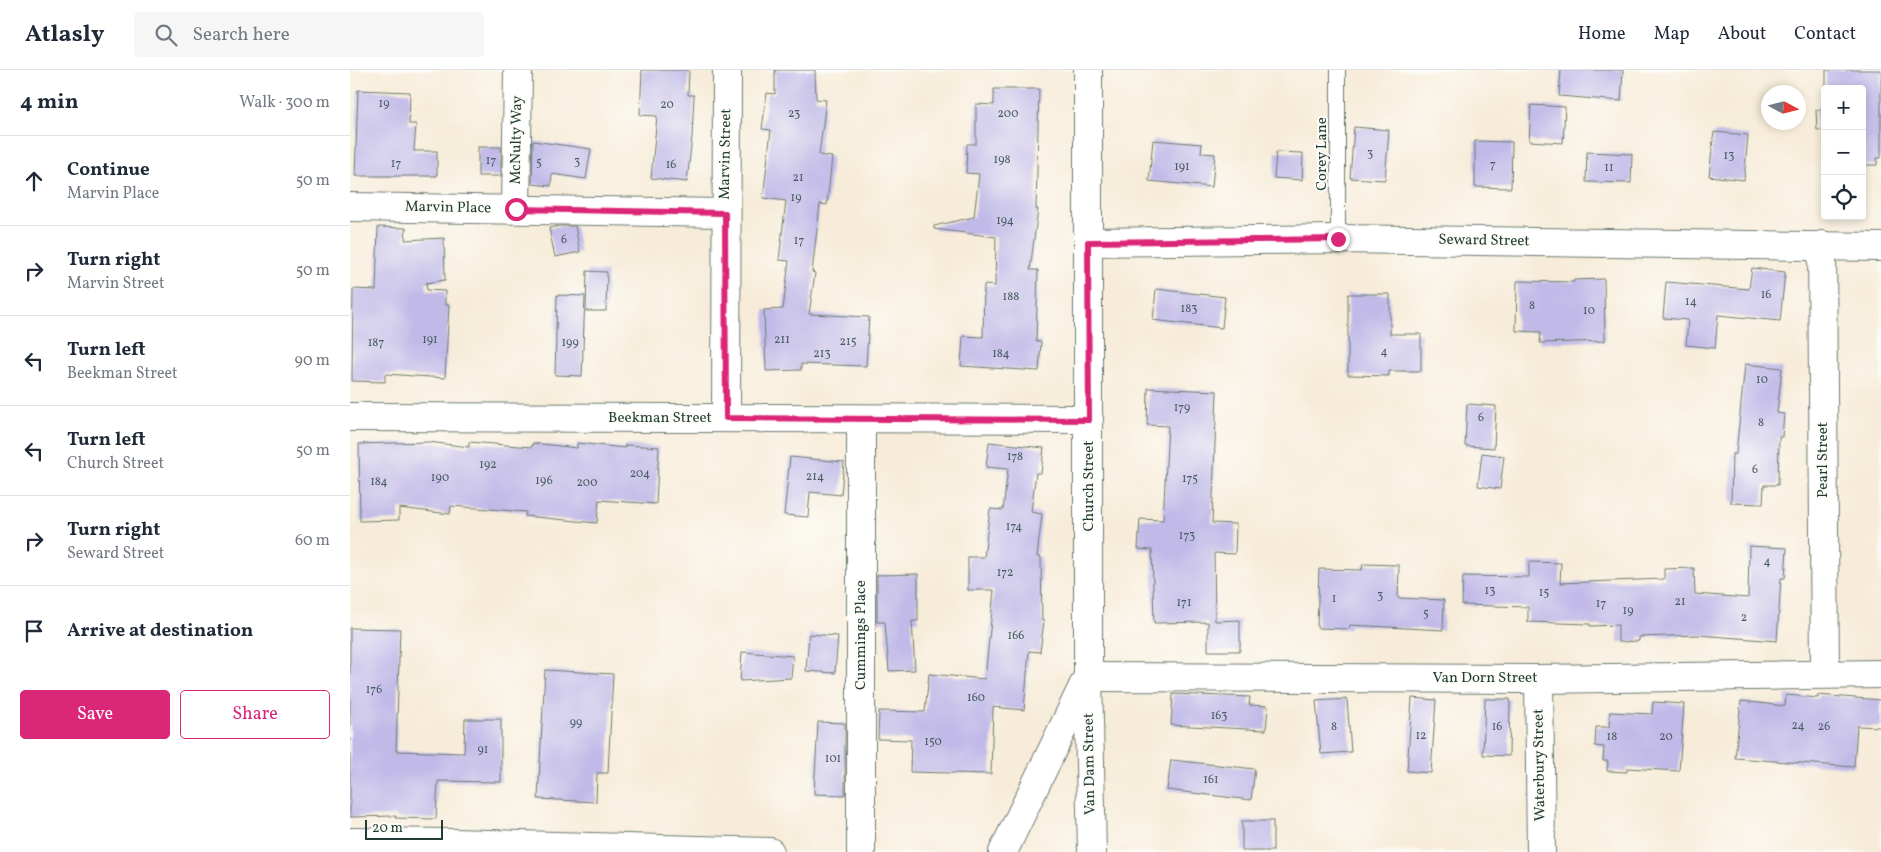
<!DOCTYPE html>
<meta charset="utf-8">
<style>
body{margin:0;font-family:Vollkorn,serif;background:#f6f6f7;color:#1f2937}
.controls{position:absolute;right:15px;top:15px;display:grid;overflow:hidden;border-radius:5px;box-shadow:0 2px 8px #0003}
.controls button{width:45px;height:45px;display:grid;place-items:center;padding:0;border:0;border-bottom:1px solid #e0e1e3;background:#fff;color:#1f2937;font:25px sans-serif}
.compass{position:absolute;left:1411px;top:15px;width:45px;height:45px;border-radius:50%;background:#fff;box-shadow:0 2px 8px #0003;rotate:97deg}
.scale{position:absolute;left:15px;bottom:12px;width:78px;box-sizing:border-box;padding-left:5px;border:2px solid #1f3d34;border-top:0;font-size:14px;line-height:18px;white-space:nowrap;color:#1f3d34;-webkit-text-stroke:4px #fdfcf7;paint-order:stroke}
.stop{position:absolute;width:15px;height:15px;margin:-11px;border:4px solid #db2777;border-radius:50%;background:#fff}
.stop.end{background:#db2777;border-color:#fff;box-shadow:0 1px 5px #0008}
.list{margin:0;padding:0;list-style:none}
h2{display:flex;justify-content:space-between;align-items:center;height:65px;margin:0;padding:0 20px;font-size:21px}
h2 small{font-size:16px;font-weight:400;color:#747a83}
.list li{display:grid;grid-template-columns:32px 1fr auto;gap:15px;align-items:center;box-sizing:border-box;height:90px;padding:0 20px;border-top:1px solid #e0e1e3}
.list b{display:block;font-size:19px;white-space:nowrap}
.list p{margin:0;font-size:16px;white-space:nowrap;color:#747a83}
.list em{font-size:16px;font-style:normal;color:#747a83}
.actions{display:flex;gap:10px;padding:15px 20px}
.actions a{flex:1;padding:11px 0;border:1px solid #db2777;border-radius:5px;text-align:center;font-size:18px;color:#db2777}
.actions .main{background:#db2777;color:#fff}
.icon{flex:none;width:28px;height:28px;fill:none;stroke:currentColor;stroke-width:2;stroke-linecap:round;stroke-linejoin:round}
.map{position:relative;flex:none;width:1531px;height:782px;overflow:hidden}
header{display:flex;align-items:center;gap:30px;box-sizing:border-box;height:70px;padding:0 25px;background:#fff;border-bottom:1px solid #e0e1e3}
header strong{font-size:24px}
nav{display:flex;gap:28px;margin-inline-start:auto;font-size:18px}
.search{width:350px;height:45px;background:#f6f6f7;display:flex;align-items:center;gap:12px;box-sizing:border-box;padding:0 18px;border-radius:5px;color:#747a83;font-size:19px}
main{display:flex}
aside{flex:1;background:#fff}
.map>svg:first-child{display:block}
.building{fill:#c1bae8}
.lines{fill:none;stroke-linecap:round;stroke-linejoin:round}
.service-casing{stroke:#6b7a6e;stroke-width:16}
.minor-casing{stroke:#6b7a6e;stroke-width:30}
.secondary-casing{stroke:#6b7a6e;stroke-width:30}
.service{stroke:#fff;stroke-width:14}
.minor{stroke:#fff;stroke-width:28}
.secondary{stroke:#fff;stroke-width:28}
.route{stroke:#db2777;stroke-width:6}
.labels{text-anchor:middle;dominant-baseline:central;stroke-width:4;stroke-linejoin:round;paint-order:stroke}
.number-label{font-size:12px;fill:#485c61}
.street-label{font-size:15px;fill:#1f3d34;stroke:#fdfcf7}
</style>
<header>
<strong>Atlasly</strong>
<div class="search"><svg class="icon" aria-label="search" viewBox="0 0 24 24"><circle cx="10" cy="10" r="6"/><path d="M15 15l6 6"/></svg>Search here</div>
<nav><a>Home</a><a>Map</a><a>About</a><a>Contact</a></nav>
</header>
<main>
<aside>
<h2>4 min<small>Walk · 300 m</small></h2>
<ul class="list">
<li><svg class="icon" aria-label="ahead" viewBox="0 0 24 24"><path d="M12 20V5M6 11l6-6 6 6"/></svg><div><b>Continue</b><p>Marvin Place</p></div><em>50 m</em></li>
<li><svg class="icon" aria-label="right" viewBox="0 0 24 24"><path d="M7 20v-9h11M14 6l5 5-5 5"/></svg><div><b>Turn right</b><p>Marvin Street</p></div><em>50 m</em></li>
<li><svg class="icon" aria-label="left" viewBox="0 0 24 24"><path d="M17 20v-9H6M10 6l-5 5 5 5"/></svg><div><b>Turn left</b><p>Beekman Street</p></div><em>90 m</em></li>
<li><svg class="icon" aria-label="left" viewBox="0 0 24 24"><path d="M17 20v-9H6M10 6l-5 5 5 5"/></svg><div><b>Turn left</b><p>Church Street</p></div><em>50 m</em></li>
<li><svg class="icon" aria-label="right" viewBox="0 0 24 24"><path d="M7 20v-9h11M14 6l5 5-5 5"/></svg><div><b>Turn right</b><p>Seward Street</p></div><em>60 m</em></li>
<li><svg class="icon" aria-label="arrive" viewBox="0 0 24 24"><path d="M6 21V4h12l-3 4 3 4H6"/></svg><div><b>Arrive at destination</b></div></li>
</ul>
<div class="actions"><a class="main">Save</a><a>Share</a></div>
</aside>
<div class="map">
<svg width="1531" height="782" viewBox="0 0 1531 782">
<rect width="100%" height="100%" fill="#fdfcf7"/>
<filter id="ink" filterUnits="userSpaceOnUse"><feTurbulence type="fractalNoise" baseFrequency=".02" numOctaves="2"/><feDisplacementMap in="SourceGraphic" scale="10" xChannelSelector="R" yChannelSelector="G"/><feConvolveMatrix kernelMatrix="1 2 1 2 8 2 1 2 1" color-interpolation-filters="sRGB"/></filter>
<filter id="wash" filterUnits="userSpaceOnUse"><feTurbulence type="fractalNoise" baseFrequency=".0096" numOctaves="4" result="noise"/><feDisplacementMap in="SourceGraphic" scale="20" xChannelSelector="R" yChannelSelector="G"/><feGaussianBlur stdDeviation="1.12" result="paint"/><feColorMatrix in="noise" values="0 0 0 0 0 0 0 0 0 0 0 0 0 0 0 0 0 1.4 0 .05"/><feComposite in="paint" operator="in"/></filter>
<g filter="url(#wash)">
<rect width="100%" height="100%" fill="#f7ecd9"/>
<g id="blocks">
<g class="building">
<polygon points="292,0 339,0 338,25 344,25 342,67 337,112 301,108 307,46 290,45"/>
<polygon points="425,0 465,0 466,29 476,30 469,85 482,87 477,135 470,134 462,202 465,203 459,244 519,247 516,296 451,294 451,300 416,301 414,240 433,239 439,191 429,190 436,131 413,128 421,60 412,59 417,23 425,24"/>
<polygon points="1211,0 1273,0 1271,31 1209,26"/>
<polygon points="1476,0 1531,0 1531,88 1527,88 1527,95 1512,95 1512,19 1476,19"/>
<polygon points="644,19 689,19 686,139 688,139 680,200 688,200 686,271 691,272 689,301 611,296 613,266 633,267 634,215 645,216 646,167 584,159 584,156 624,147 629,104 616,103 617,74 626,74 626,34 644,35"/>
<polygon points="8,20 60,22 59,54 66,54 64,81 87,81 87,106 5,106"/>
<polygon points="1474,34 1475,34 1475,95 1474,60 1467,60 1466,40 1473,40"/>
<polygon points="1181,35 1215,37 1213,73 1179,71"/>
<polygon points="1004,57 1039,60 1035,110 1000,108"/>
<polygon points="1364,62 1398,65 1394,110 1359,106"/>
<polygon points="803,70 852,74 851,83 865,84 862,117 799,111"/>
<polygon points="183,71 241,79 236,109 202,104 201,116 182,114"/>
<polygon points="1125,71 1162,72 1161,118 1125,117"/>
<rect x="128" y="77" width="23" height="29"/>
<polygon points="926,82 953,83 952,110 924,108"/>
<polygon points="1237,82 1282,84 1281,113 1236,112"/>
<polygon points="209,156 225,156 230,182 205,187 199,158"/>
<polygon points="28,157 56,158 55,170 94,168 95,210 76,213 77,220 95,221 95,235 99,235 95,308 35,304 35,312 2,311 3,219 26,220"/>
<polygon points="1402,198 1435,202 1430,251 1368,245 1365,278 1336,275 1338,250 1313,248 1316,212 1399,219"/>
<polygon points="237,201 257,202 256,241 236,241"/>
<polygon points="1254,209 1255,271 1190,273 1191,262 1166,261 1167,211 1224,212 1224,210"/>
<polygon points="806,219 875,227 872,258 803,250"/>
<polygon points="998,224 1040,224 1040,264 1071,264 1071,301 1039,301 1039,306 998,305"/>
<polygon points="207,225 235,226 232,306 205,305"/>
<polygon points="1395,294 1432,298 1427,343 1434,344 1432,367 1429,367 1428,415 1414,415 1413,434 1381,433 1382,384 1386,384"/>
<polygon points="798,318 867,321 862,453 886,454 885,484 864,483 865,551 890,550 890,581 858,581 858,552 804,553 802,480 788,479 790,449 813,450 818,356 797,355"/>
<polygon points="1117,334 1146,336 1144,378 1115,376"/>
<polygon points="78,372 119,377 119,372 182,377 183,373 227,378 227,373 275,378 275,375 309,377 306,434 249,430 247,453 175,446 176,442 101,436 100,444 49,438 49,450 10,451 9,374"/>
<polygon points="639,372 694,378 691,403 686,403 681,442 692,444 687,487 691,487 692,551 694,551 690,582 679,581 674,640 643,637 641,704 560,702 561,670 528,669 529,641 575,642 579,604 635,609 644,520 618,520 618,487 634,487 640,439 653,440 658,399 636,397"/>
<polygon points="1132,383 1154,386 1150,419 1128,416"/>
<polygon points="440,387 494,392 491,425 460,422 458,447 434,445"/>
<polygon points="1399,476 1437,478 1435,508 1431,508 1427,571 1348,565 1289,567 1289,571 1268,572 1268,555 1240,556 1240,554 1178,552 1178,537 1112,535 1113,506 1179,507 1179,492 1211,493 1210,513 1314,509 1314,499 1344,498 1345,524 1398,528"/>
<polygon points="1013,494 1049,495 1048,528 1094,530 1093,560 1000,555 999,559 967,558 969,499 1012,500"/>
<polygon points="568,504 568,551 562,551 565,600 539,601 535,552 527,552 527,505"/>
<polygon points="0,558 50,559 46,681 114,683 115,649 151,649 151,712 88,711 86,749 45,748 46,746 0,747"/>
<polygon points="459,564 488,566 485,603 456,601"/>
<polygon points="392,582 443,586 441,608 390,611"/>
<polygon points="195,600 263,604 258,703 247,703 246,732 188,729"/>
<polygon points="823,624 900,627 899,635 918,636 916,660 821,655"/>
<polygon points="1436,625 1468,628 1468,625 1531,630 1531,657 1507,656 1504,697 1385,688 1391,631 1435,636"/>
<polygon points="1062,628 1086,630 1081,703 1057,701"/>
<polygon points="997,629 1001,682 971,684 966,631"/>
<polygon points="1135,629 1160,629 1159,686 1133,685"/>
<polygon points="1303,632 1334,634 1329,701 1277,698 1277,702 1257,701 1258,691 1253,691 1254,677 1245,676 1246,657 1259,657 1260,642 1302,644"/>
<polygon points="468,652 495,653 495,725 464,724"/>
<polygon points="821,690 905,699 901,730 817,720"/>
<rect x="892" y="751" width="31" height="30"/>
</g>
</g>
</g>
<g filter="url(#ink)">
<use href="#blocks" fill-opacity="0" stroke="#6b7a6e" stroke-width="1"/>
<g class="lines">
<g class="service-casing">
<polyline id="service" points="988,169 988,0"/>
</g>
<g class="minor-casing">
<g id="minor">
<polyline points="0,137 375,143"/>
<polyline points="166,139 168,0"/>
<polyline points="738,172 988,169 1531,177"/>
<polyline points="1472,175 1475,604"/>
<polyline points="0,347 739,349"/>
<polyline points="376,348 377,0"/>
<polyline points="738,607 1189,609 1531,604"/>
<polyline points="1189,609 1191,782"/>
<polyline points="0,772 103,773 420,782"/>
<polyline points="511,782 511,349"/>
</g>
</g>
<g class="secondary-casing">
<g id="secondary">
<polyline points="738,0 738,607 742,782"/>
<polyline points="653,782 736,610"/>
</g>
</g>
<use href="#service" class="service"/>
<use href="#minor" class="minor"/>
<use href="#secondary" class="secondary"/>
</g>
</g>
<g class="lines" filter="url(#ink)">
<polyline class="route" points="166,139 375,143 376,348 739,350 738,172 988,169"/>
</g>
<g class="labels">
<g class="number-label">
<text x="34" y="34">19</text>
<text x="317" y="35">20</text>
<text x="444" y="44">23</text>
<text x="658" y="44">200</text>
<text x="1020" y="84">3</text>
<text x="1379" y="86">13</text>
<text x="652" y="90">198</text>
<text x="141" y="91">17</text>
<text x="227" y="92">3</text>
<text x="189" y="93">5</text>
<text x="46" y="94">17</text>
<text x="321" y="95">16</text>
<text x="1143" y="95">7</text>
<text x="832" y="97">191</text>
<text x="1259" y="98">11</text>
<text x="448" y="108">21</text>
<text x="446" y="128">19</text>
<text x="655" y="151">194</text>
<text x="214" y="170">6</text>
<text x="449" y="171">17</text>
<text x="1416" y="225">16</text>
<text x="661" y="227">188</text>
<text x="1341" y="232">14</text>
<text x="1182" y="236">8</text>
<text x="839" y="239">183</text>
<text x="1239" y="241">10</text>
<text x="80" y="270">191</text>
<text x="432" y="270">211</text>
<text x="498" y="272">215</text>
<text x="26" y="273">187</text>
<text x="220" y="273">199</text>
<text x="1034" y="282">4</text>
<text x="472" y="284">213</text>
<text x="651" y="284">184</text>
<text x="1412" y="310">10</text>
<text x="832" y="338">179</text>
<text x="1131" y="348">6</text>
<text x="1411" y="353">8</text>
<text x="665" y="387">178</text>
<text x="138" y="395">192</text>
<text x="1405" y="400">6</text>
<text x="290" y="404">204</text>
<text x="465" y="407">214</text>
<text x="90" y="408">190</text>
<text x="840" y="409">175</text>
<text x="194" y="411">196</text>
<text x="29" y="412">184</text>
<text x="237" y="413">200</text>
<text x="664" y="457">174</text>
<text x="837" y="466">173</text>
<text x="1417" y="492">4</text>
<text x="655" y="503">172</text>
<text x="1140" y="521">13</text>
<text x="1194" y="523">15</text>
<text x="1030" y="526">3</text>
<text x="984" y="529">1</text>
<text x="1330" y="532">21</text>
<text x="834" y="533">171</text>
<text x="1251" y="534">17</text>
<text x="1278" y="541">19</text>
<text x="1076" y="544">5</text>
<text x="1394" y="548">2</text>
<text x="666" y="566">166</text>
<text x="24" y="620">176</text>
<text x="626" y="628">160</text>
<text x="869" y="646">163</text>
<text x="226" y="653">99</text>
<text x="1448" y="656">24</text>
<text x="984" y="657">8</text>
<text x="1147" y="657">16</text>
<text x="1474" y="657">26</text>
<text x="1071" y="666">12</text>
<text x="1262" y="667">18</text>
<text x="1316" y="667">20</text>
<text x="583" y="672">150</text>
<text x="133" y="680">91</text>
<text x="483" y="689">101</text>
<text x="861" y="710">161</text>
</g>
<g class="street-label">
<text transform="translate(167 70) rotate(-89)">McNulty Way</text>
<text transform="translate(376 84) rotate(-89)">Marvin Street</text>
<text transform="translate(972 84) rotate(-90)">Corey Lane</text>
<text transform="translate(98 138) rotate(1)">Marvin Place</text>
<text transform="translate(1134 171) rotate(1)">Seward Street</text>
<text x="310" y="348">Beekman Street</text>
<text transform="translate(1473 390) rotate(-90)">Pearl Street</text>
<text transform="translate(739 416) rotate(-90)">Church Street</text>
<text transform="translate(511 565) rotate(-90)">Cummings Place</text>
<text x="1135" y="608">Van Dorn Street</text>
<text transform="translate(740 694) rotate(-91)">Van Dam Street</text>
<text transform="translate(1190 695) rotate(-91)">Waterbury Street</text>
</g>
</g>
</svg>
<div class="controls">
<button>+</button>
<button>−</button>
<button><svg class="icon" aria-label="locate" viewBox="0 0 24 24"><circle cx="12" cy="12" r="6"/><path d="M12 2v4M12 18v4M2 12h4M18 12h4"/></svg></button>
</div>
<svg class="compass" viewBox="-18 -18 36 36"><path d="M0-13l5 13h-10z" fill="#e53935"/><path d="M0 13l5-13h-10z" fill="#747a83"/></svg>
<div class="scale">20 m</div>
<div class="stop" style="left:166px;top:139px"></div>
<div class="stop end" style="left:988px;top:169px"></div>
</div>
</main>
